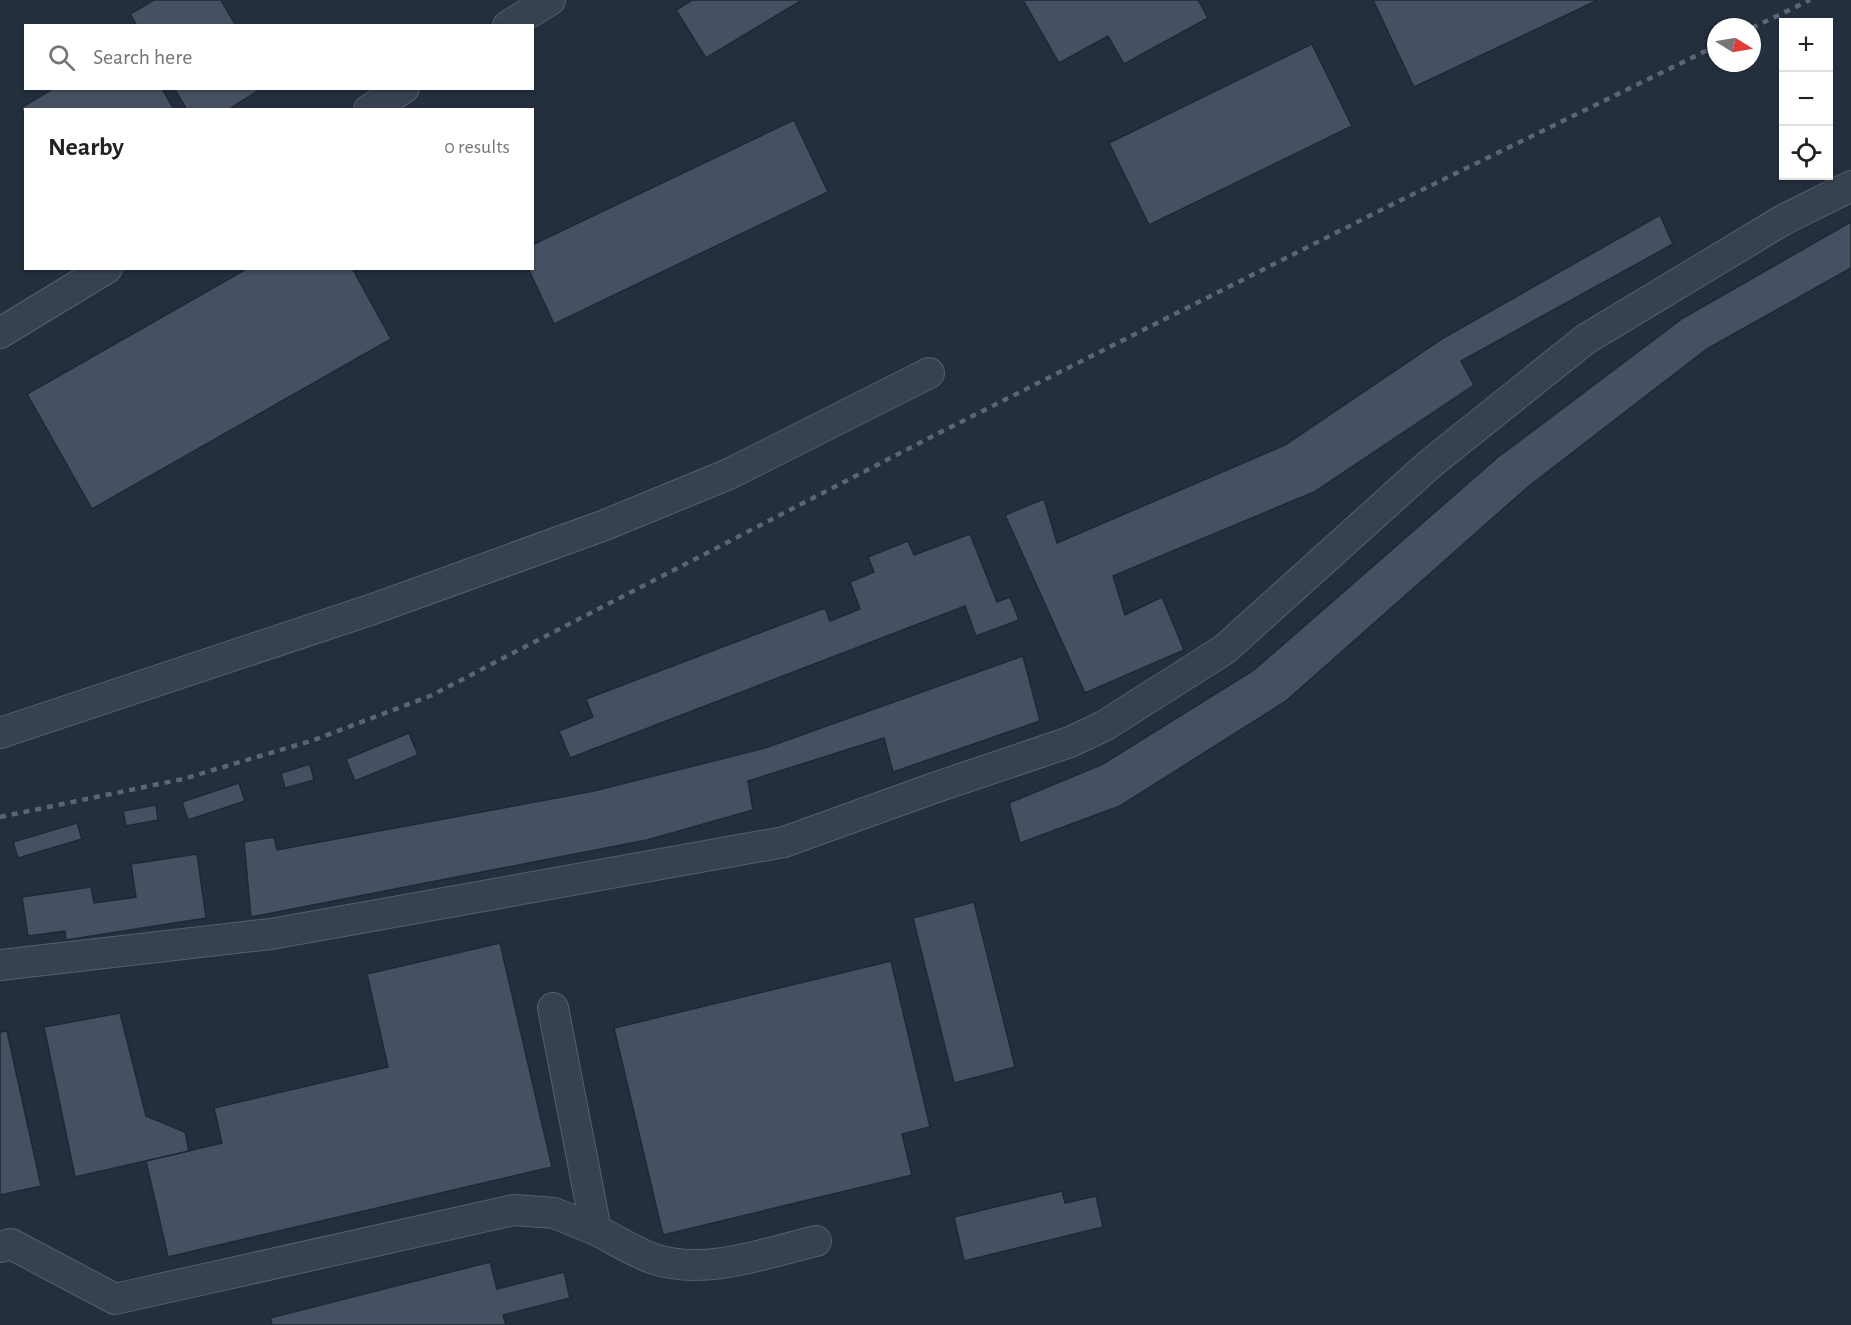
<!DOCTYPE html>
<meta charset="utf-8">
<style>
body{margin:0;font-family:"Alegreya Sans",sans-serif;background:#f2f2f2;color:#222}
.controls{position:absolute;right:18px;top:18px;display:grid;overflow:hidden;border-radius:0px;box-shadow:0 2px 4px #0004}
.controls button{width:54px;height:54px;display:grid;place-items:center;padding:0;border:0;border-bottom:2px solid #e0e0e0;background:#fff;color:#222;font:30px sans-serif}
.compass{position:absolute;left:1707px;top:18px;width:54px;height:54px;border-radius:50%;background:#fff;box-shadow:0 2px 4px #0004;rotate:101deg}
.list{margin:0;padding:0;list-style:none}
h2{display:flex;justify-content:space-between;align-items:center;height:78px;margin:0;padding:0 24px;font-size:26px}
h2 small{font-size:20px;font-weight:400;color:#767676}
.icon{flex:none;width:33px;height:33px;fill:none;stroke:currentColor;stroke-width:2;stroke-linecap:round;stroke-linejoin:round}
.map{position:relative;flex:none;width:1851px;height:1325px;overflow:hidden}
.search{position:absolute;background:#fff;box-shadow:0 2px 4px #0004;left:24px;top:24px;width:510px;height:66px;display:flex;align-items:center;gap:15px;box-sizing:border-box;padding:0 21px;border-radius:0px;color:#767676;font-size:22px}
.panel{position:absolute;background:#fff;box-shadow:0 2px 4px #0004;left:24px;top:108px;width:510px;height:162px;border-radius:0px}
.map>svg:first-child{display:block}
.building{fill:#455162;stroke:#1f2835;stroke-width:1.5}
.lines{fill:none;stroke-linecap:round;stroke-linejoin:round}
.minor-casing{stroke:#565f6c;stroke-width:32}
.minor{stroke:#38414e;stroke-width:30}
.rail{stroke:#5a6575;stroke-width:4.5;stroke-dasharray:6 6;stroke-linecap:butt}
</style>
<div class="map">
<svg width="1851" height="1325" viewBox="0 0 1851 1325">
<rect width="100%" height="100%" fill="#242f3e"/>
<g class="building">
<polygon points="154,0 221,0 235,24 233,26 137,26 130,14"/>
<polygon points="692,0 802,0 706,58 676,10"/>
<polygon points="1023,0 1198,0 1208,18 1124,64 1108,36 1059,63"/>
<polygon points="1373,0 1598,0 1414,87"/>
<polygon points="1312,44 1352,126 1149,225 1109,143"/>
<polygon points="54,88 162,88 174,110 26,110 26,117 21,108"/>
<polygon points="174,88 262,88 228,110 187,110"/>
<polygon points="794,120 828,192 554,324 528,268 532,268 532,245"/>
<polygon points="1660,215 1673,244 1461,361 1474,385 1314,492 1113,576 1125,615 1162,597 1184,650 1085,693 1005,515 1044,499 1057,543 1285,445 1445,337"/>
<polygon points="1851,222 1851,268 1707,349 1529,486 1286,701 1120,806 1020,843 1009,803 1103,764 1254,670 1498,457 1683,318"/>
<polygon points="248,268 352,268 391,339 92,509 27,394"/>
<polygon points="970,534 997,602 1010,597 1019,620 976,636 965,606 570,758 559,731 593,717 586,699 825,608 830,621 860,609 850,582 874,572 868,557 908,541 914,555"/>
<polygon points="1023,656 1040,721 893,772 884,738 748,781 753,810 647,840 251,917 244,842 274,837 277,850 594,791 765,748"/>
<polygon points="409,733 418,755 355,781 346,759"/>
<polygon points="310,764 314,780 285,788 281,773"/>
<polygon points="239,783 245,801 188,820 182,802"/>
<polygon points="156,805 158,820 126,826 123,811"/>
<polygon points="77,823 82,839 18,858 13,842"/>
<polygon points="197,854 206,918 66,940 65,931 28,936 22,897 91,887 94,903 136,897 131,864"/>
<polygon points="974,902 1015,1067 954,1083 913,918"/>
<polygon points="500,943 552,1167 168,1257 146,1161 222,1143 214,1108 388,1067 367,974"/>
<polygon points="891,961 930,1127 902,1134 912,1175 663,1235 614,1028"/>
<polygon points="120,1013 146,1116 185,1132 189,1151 75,1177 44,1027"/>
<polygon points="7,1031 41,1186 0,1195 0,1032"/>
<polygon points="1062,1191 1065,1203 1096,1196 1103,1227 964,1261 954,1217"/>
<polygon points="490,1262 497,1289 564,1272 570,1298 503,1315 506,1325 272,1325 270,1318"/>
</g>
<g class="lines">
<g class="minor-casing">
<g id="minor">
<polyline points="508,26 550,0"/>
<polyline points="369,110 404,88"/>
<polyline points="0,333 107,268"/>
<polyline points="0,733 373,609 605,525 729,474 929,373"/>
<polyline points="0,965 271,934 784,842 931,789 1070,742 1104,726 1225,649 1431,463 1586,339 1783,220 1851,186"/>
<path d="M596,1230C614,1239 634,1252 654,1259C706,1276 765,1253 816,1241"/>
<polyline points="0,1247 11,1244 115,1299 514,1210 554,1213 596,1230 553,1008"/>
</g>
</g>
<use href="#minor" class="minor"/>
<g class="rail">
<polyline points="1752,28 1810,0"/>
<polyline points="0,817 183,779 314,740 430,696 933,436 1389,206 1716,46"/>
</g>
</g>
</svg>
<div class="controls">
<button>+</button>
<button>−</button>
<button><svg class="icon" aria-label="locate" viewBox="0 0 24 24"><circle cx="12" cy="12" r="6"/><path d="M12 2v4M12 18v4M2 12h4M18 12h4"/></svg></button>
</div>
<svg class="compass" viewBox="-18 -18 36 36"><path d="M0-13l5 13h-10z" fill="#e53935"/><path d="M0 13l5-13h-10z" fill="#767676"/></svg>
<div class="search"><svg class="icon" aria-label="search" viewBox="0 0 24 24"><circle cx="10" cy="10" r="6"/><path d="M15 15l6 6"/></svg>Search here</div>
<section class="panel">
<h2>Nearby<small>0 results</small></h2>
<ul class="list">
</ul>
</section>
</div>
